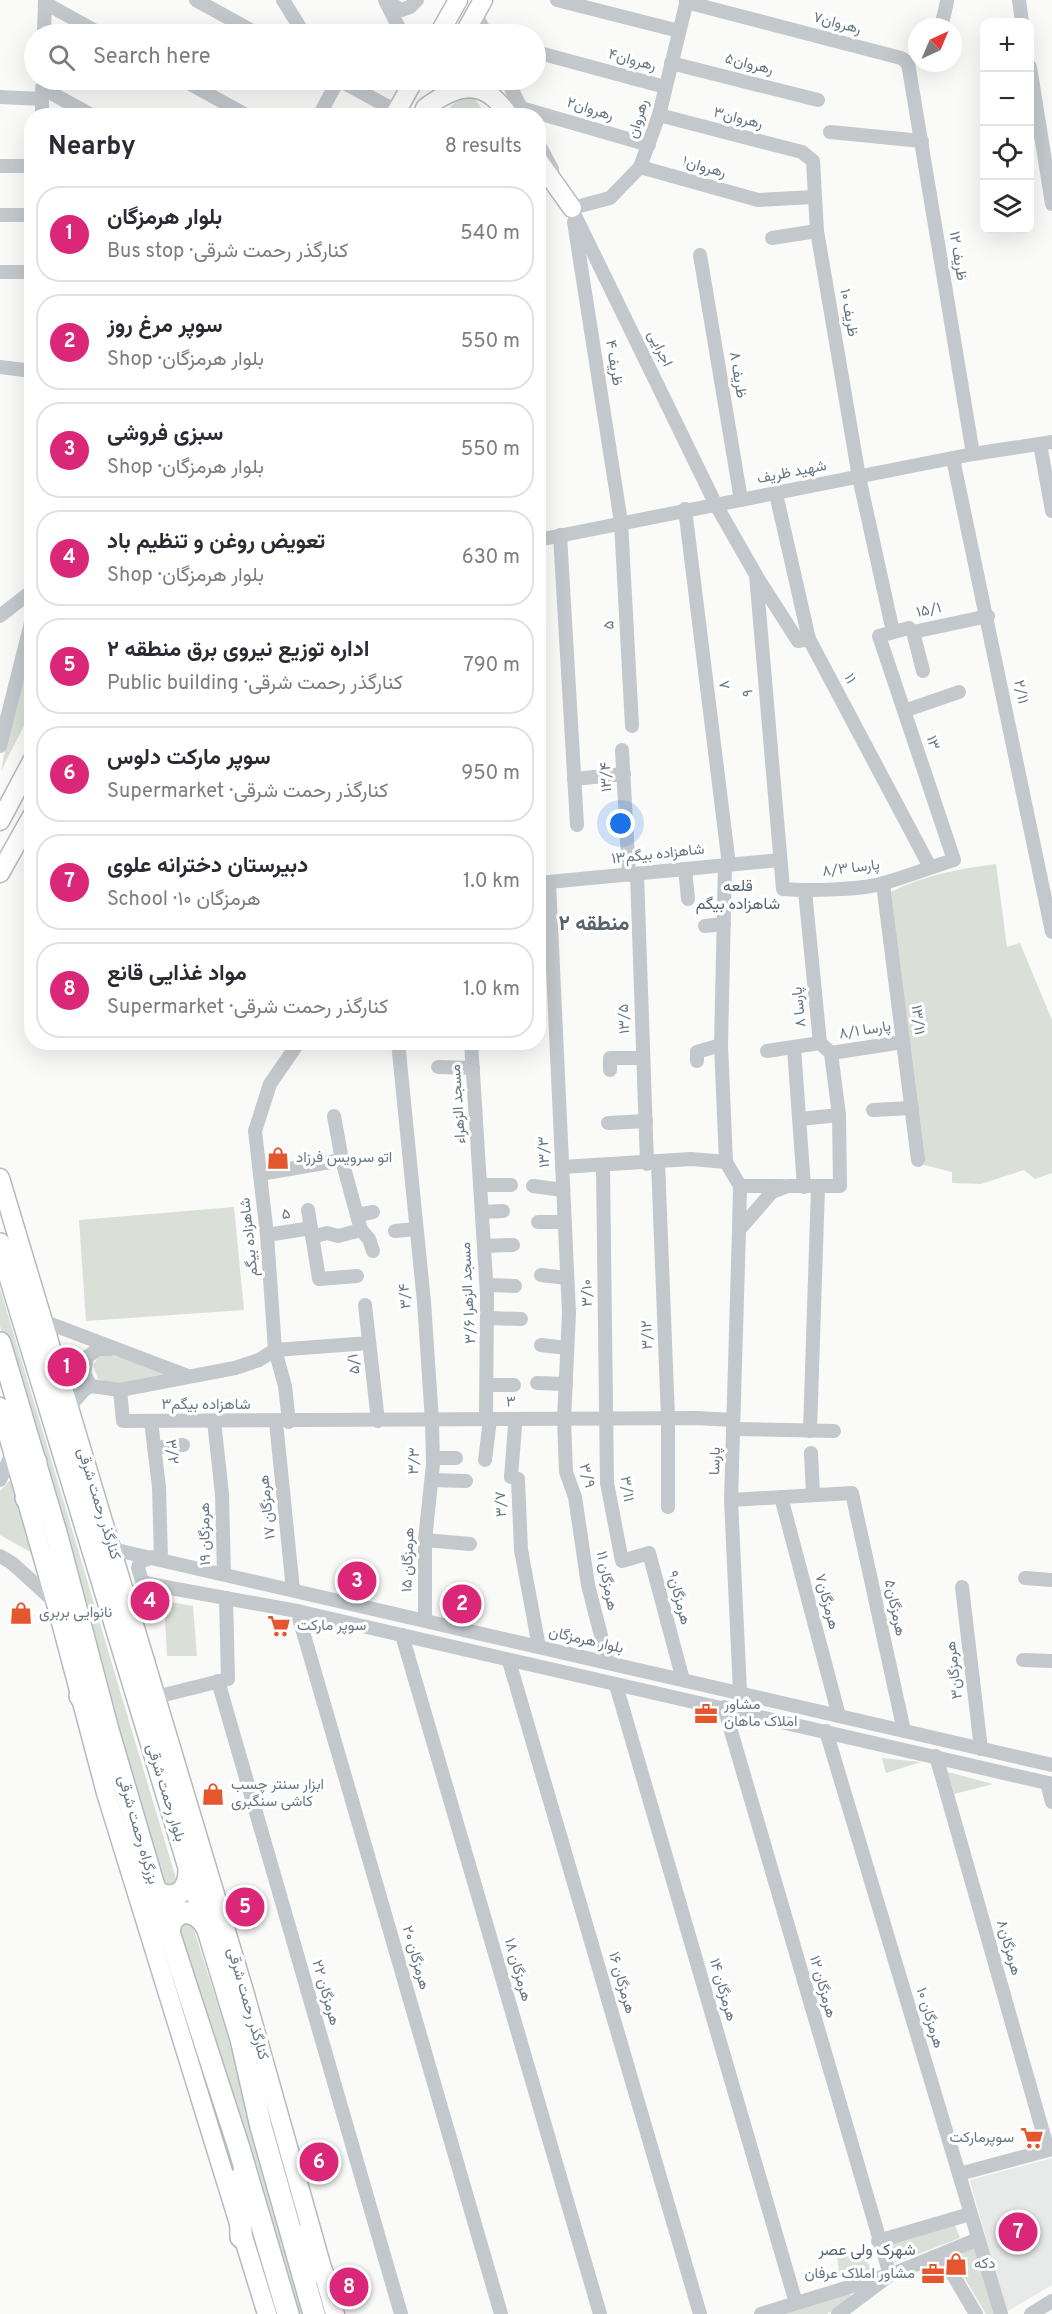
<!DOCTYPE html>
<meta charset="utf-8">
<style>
body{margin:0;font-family:Overpass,Vazirmatn,sans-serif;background:#f2f2f3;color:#2b2b33}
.controls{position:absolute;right:18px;top:18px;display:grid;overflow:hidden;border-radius:12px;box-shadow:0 6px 24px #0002}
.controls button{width:54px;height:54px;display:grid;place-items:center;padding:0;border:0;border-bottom:2px solid #e1e1e2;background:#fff;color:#2b2b33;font:30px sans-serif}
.compass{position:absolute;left:908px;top:18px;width:54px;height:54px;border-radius:50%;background:#fff;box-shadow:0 6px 24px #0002;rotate:44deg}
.you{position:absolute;left:621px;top:824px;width:21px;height:21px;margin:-15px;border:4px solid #fff;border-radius:50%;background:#1a73e8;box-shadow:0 0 0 9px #1a73e833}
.badge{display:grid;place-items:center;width:39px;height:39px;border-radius:50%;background:#db2777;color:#fff;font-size:20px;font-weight:700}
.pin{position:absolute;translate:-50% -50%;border:3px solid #fff;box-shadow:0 2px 6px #0006}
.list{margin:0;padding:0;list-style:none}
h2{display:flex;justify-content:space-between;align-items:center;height:78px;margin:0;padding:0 24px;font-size:26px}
h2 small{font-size:20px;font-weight:400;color:#7c7c81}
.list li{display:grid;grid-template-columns:39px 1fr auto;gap:18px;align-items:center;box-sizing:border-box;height:96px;margin:0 12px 12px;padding:0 12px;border:2px solid #e1e1e2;border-radius:24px}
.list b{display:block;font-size:22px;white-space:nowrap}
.list p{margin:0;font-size:20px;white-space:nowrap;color:#7c7c81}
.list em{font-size:20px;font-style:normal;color:#7c7c81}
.icon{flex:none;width:33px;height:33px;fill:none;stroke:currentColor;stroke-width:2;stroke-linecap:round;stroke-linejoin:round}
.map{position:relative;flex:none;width:1052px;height:2314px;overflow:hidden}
.search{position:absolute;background:#fff;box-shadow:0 6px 24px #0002;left:24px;top:24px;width:522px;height:66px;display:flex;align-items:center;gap:15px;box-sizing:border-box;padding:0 21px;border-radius:33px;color:#7c7c81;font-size:22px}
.panel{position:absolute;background:#fff;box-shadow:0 6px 24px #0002;left:24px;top:108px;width:522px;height:942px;border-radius:24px}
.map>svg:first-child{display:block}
.built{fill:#e8e9e9}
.green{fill:#dadfd7}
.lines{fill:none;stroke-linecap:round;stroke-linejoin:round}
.major-casing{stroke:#b5babe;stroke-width:21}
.highway-casing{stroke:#b4b9bd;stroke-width:24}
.minor{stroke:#c3c8cc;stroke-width:14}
.major{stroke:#fff;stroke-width:18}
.highway{stroke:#fff;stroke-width:21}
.labels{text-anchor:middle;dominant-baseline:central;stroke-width:6;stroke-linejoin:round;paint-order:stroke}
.street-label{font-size:15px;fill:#657683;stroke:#fff}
.poi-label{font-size:15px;fill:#657683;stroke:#fff;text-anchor:start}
.neighbourhood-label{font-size:16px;fill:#57646e;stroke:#fff}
.district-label{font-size:21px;font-weight:bold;fill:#57646e;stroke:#fff}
</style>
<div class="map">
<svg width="1052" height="2314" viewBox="0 0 1052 2314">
<rect width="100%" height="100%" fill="#fafaf8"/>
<polygon class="built" points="1052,2158 1052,2285 1006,2312 970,2180"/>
<g class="green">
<polygon points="470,97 475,99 486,115 441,116 457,101"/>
<polygon points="31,644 31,712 1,771 12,715"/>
<path d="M996,864L1007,947L1020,943L1052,1020V1173L1035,1179L1024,1170L981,1184L952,1183V1172L924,1165L891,892C924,875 959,869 996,864Z"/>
<polygon points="234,1207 244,1310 86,1321 79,1220"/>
<polygon points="0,1288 177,1882 166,1890 0,1326"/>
<path d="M108,1354L174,1375C150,1379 120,1390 98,1379L93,1365L100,1355Z"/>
<polygon points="10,1480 36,1555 0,1535 0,1491"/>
<polygon points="164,1601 193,1606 197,1656 167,1656"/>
<polygon points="882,1758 921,1762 886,1773"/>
<polygon points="948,1772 993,1784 954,1794"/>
<polygon points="191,1921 236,2061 303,2314 293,2314 179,1929 179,1923"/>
<polygon points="954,2223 960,2238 897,2262 891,2243"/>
<polygon points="977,2244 997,2314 986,2314 952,2257"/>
<polygon points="863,2249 871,2271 840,2278 837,2257"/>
<polygon points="849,2292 852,2297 827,2314 783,2314"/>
</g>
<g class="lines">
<g class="major-casing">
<g id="major">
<polyline points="439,34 458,0"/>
<polyline points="464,34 483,0"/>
<path d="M425,108C458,84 484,77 509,116"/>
<polyline points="394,116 414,80"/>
<polyline points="538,160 572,208"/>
<polyline points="0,821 32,761"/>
<polyline points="0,873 32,816"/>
<polyline points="0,1178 244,1991 335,2314"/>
<polyline points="0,1407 57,1607 106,1793 267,2314"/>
</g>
</g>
<g class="highway-casing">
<g id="highway">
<polyline points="0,1244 241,2039 261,2127 314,2314"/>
<polyline points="0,1343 57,1536 108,1730 153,1883 239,2148 288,2314"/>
<polyline points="26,1498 36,1462"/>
<polyline points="80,1696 102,1723"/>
<polyline points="142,1700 144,1662"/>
<path d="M153,1883L156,1892C176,1902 189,1891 189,1870"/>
<path d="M170,1938C165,1912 193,1903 206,1926"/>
<polyline points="240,2178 241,2237"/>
<polyline points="300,2236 323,2274"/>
</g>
</g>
<g class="minor">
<polyline points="196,0 258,34"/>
<polyline points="283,0 304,34"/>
<polyline points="385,0 402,34"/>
<polyline points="386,0 401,10 410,7 417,0"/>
<polyline points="557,0 679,31"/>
<polyline points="1019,0 1022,22"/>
<polyline points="686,2 901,58 908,63"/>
<polyline points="45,3 101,34"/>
<polyline points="475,13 486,34"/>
<polyline points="941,27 947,2"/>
<polyline points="44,34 45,0"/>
<polyline points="536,52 665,87"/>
<polyline points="671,63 818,100"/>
<polyline points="908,63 973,454"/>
<polyline points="1030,67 1052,204"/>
<polyline points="183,80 248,116"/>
<polyline points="339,80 396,111"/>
<polyline points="507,80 525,116"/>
<polyline points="42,88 93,116"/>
<polyline points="0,97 42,99"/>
<polyline points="521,108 649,145"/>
<polyline points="659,115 802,152 813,161 817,231 859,477 893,632"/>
<polyline points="42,116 42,91"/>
<polyline points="319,116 338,80"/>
<polyline points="830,132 922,141"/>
<polyline points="538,143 552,169"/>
<polyline points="0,166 32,166"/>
<polyline points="640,167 758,200 814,197"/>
<path d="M567,199L716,505L756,575L783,889C807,891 863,890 884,883C908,876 931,867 954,860L879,636L909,628L913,632L988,616"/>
<polyline points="572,208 610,198 640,167 659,115 687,0"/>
<polyline points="0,215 32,215"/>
<polyline points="574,222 621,522 632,726"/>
<polyline points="772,238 817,231"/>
<polyline points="700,255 741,500"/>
<polyline points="0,272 32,272"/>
<polyline points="0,367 32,371"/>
<polyline points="1040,444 1052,511"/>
<polyline points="953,459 1052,932"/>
<polyline points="776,494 809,639 930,867"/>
<polyline points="685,509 729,865"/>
<polyline points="560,535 577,825"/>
<polyline points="538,540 973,454 1052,442"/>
<polyline points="757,577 798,641 809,639"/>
<polyline points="0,616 32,591"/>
<polyline points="913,632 923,671"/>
<polyline points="904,711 959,692"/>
<polyline points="0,746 32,619"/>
<polyline points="622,750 629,875"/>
<polyline points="574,779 624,774"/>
<polyline points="725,865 721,1045 726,1162 740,1186 739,1230"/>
<polyline points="685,869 688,899"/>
<polyline points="637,874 647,1164"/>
<polyline points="549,882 569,1313 564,1420 566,1472 575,1497 588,1585 608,1663"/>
<polyline points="538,883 780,860"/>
<polyline points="883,884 918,1160"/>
<polyline points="705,926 724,924"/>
<polyline points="398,1042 424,1302 432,1421 433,1464 425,1540 425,1620"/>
<polyline points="471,1042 487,1295 486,1420"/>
<polyline points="794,1048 804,1187"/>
<polyline points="767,1051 820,1043"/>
<polyline points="831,1053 903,1042"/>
<polyline points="697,1061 697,1052 721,1045"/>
<polyline points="438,1067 473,1068"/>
<polyline points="610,1070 610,1058 643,1058"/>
<polyline points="873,1110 912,1108"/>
<polyline points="800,1119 839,1115"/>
<polyline points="608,1123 646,1121"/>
<polyline points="658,1162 668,1418 668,1507"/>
<polyline points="562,1167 691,1159 726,1162"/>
<polyline points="603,1167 607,1483 622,1561 649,1553 683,1680"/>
<polyline points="260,1174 342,1160 334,1116"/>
<polyline points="480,1185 511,1185"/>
<polyline points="533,1186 563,1190"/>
<polyline points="740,1186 783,1186"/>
<polyline points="308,1210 319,1279 357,1276"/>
<polyline points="482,1212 503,1211"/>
<polyline points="357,1215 373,1212"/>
<polyline points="538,1222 565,1222"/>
<polyline points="361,1230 369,1239 373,1251"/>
<polyline points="395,1231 416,1229"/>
<polyline points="267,1235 311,1228"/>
<polyline points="312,1237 327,1233 338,1236 361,1230 342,1160"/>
<polyline points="484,1246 513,1245"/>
<polyline points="541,1275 567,1278"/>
<polyline points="487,1285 515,1286"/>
<polyline points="365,1305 378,1421"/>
<polyline points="488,1318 521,1319"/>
<polyline points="43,1321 188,1376"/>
<polyline points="541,1345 567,1348"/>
<polyline points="537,1383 566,1384"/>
<polyline points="487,1385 514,1385"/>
<polyline points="91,1386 84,1374 87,1357 98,1349 110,1349"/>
<polyline points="120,1390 123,1421 696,1418 733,1420"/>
<polyline points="69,1407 84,1390 91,1386 120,1390 235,1368 259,1360 275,1350 369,1343"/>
<polyline points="151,1421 159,1487 161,1559"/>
<polyline points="214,1421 222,1494 224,1574"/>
<polyline points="276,1422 293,1590"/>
<polyline points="289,1422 285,1386 275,1350 267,1235 255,1131 270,1084 299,1042"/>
<polyline points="515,1426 511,1477 518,1479 521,1550 539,1647"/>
<polyline points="733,1429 834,1431"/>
<polyline points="810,1431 818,1187"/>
<polyline points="154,1448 183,1445"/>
<polyline points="811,1453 813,1495"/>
<polyline points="433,1458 456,1458"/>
<polyline points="485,1460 490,1420"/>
<polyline points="0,1480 13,1451"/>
<polyline points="432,1480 466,1481"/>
<polyline points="781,1497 839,1716"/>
<polyline points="731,1500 852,1493 904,1731"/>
<polyline points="425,1540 470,1544"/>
<polyline points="112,1549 1052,1765"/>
<polyline points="0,1556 12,1563 56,1603"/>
<polyline points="1025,1578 1052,1580"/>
<polyline points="149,1584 142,1581 138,1568 140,1562 153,1557"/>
<polyline points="962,1587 981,1749"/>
<polyline points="127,1597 149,1584 297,1611 1052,1784"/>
<polyline points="297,1611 501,2314"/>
<polyline points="402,1635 600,2314"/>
<polyline points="1023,1660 1052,1661"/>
<polyline points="509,1661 700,2314"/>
<polyline points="218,1681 401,2314"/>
<polyline points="616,1685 796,2303"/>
<polyline points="740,1692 731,1500 739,1230 772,1192 788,1186 840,1186 839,1115 831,1053 820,1043 805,891"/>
<polyline points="156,1697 228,1679 226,1598"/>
<polyline points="724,1707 890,2275"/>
<polyline points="826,1731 1001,2314"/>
<polyline points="936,1756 1048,2150"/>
<polyline points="1047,1783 1052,1802"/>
<polyline points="959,2174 1052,2149"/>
<polyline points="878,2241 970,2214"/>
<polyline points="942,2256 976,2314"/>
<polyline points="761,2314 885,2276"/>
<polyline points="838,2314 890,2275 978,2239"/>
<polyline points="1031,2314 1052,2301"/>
</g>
<use href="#major" class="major"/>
<use href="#highway" class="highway"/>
</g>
<defs>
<g id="shop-bare" transform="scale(1.8)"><path d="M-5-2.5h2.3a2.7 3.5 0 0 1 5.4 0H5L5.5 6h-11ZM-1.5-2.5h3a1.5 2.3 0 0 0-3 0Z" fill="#e4572e" stroke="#fff" stroke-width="2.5" paint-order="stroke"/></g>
<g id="supermarket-bare" transform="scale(1.8)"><path d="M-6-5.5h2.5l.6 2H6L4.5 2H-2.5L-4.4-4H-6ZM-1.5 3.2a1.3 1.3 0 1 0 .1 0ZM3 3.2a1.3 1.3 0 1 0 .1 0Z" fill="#e4572e" stroke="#fff" stroke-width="2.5" paint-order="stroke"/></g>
<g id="office-bare" transform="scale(1.8)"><path d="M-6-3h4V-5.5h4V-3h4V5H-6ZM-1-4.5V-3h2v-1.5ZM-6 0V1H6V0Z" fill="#e4572e" stroke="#fff" stroke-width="2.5" paint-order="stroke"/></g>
</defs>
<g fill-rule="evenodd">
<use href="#shop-bare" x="278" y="1158"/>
<use href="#shop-bare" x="21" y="1613"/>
<use href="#supermarket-bare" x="279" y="1626"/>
<use href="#office-bare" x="706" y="1714"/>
<use href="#shop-bare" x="213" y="1794"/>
<use href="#supermarket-bare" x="1032" y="2138"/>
<use href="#shop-bare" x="956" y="2264"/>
<use href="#office-bare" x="933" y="2274"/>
</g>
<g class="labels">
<g class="street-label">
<text transform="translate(837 24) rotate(15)">رهروان۷</text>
<text transform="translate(632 61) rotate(15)">رهروان۴</text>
<text transform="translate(749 65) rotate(14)">رهروان۵</text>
<text transform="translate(590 110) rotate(17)">رهروان۲</text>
<text transform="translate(639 119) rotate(-73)">رهروان</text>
<text transform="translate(738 119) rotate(14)">رهروان۳</text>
<text transform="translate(704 168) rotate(16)">رهروان۱</text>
<text transform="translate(957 256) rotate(81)">ظریف ۱۲</text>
<text transform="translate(848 313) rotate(80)">ظریف ۱۰</text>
<text transform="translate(659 349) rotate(64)">اجرایی</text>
<text transform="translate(613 363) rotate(81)">ظریف ۴</text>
<text transform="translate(737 375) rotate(81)">ظریف ۸</text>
<text transform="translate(792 473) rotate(-11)">شهید ظریف</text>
<text transform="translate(929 611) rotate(-12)">۱۵/۱</text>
<text transform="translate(610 625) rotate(-93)">۵</text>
<text transform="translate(849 679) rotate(62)">۱۱</text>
<text transform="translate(723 685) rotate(83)">۷</text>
<text transform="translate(1020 692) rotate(79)">۲/۱۱</text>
<text transform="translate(749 693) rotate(-95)">۹</text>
<text transform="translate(932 743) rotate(71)">۱۳</text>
<text transform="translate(607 777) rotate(-93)">۱۳/۴</text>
<text transform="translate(658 855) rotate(-6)">شاهزاده بیگم۱۳</text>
<text transform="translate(851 869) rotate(-7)">۸/۳ پارسا</text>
<text transform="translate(800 1007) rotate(-96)">۸ پارسا</text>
<text transform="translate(625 1019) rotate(-92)">۱۳/۵</text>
<text transform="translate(917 1020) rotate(83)">۱۳/۱۱</text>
<text transform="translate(865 1031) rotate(-9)">۸/۱ پارسا</text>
<text transform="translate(459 1104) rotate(-94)">مسجد الزهراء</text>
<text transform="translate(545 1152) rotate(-93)">۱۳/۳</text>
<text transform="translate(286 1215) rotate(-9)">۵</text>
<text transform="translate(250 1237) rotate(-96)">شاهزاده بیگم</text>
<text transform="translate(469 1293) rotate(-93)">مسجد الزهرا ۳/۶</text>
<text transform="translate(588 1293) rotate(-91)">۳/۱۰</text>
<text transform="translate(406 1296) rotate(-95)">۳/۴</text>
<text transform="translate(648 1335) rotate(-92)">۳/۱۲</text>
<text transform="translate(355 1364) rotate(-96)">۵/۱</text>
<text transform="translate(511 1403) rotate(-1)">۳</text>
<text x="206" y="1405">۳شاهزاده بیگم</text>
<text transform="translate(171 1452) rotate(83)">۳/۲</text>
<text transform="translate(415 1461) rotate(-88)">۳/۳</text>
<text transform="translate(716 1461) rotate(-88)">پارسا</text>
<text transform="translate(586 1476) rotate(75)">۳/۹</text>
<text transform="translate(626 1489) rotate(82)">۳/۱۱</text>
<text transform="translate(98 1504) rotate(73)">کنارگذر رحمت شرقی</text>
<text transform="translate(502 1504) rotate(-92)">۳/۷</text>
<text transform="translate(268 1507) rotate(-96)">هرمزگان ۱۷</text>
<text transform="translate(206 1534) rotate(-91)">هرمزگان ۱۹</text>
<text transform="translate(409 1560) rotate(-88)">هرمزگان ۱۵</text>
<text transform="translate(606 1581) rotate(79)">هرمزگان ۱۱</text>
<text transform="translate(678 1598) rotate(75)">هرمزگان۹</text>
<text transform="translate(826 1602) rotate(75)">هرمزگان۷</text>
<text transform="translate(894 1608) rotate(78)">هرمزگان۵</text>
<text transform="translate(586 1641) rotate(13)">بلوار هرمزگان</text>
<text transform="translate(955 1670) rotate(-97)">هرمزگان۳</text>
<text transform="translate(165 1793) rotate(73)">بلوار رحمت شرقی</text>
<text transform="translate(137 1830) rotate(74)">بزرگراه رحمت شرقی</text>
<text transform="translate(1008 1948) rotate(74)">هرمزگان۸</text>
<text transform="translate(415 1958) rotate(74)">هرمزگان ۲۰</text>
<text transform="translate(517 1970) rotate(74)">هرمزگان ۱۸</text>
<text transform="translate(621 1983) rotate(74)">هرمزگان ۱۶</text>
<text transform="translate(822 1987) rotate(74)">هرمزگان ۱۲</text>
<text transform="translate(722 1990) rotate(74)">هرمزگان ۱۴</text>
<text transform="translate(325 1993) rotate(74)">هرمزگان ۲۲</text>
<text transform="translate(247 2004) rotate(74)">کنارگذر رحمت شرقی</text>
<text transform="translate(929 2018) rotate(73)">هرمزگان ۱۰</text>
</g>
<g class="poi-label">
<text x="296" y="1158">اتو سرویس فرزاد</text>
<text x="39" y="1613">نانوایی بربری</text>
<text x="297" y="1626">سوپر مارکت</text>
<text x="724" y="1705">مشاور<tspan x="724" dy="17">املاک ماهان</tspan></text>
<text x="231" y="1785">ابزار سنتر چسب<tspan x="231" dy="17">کاشی سنگبری</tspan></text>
<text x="1014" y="2138" text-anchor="end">سوپرمارکت</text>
<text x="974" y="2264">دکه</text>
<text x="915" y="2274" text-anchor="end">مشاور املاک عرفان</text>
</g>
<g class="neighbourhood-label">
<text x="738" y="887">قلعه<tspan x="738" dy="18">شاهزاده بیگم</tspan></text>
<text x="867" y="2251">شهرک ولی عصر</text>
</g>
<g class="district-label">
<text x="594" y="924">منطقه ۲</text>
</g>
</g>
</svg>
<div class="controls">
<button>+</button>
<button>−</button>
<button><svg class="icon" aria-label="locate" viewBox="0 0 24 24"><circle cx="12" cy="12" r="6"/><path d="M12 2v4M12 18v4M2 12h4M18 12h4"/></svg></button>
<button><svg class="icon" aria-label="layers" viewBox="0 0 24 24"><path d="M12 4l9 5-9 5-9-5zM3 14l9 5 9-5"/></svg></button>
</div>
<svg class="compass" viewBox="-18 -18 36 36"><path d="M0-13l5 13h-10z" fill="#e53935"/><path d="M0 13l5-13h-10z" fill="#7c7c81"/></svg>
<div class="you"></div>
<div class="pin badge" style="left:67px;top:1367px">1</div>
<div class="pin badge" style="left:462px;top:1604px">2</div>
<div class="pin badge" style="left:357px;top:1581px">3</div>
<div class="pin badge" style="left:150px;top:1601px">4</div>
<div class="pin badge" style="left:245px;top:1907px">5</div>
<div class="pin badge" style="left:319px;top:2162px">6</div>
<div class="pin badge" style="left:1018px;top:2232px">7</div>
<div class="pin badge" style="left:349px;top:2287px">8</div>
<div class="search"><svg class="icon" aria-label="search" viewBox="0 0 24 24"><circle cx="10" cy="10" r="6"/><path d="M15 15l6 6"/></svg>Search here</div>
<section class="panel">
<h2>Nearby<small>8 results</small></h2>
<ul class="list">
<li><span class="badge">1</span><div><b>بلوار هرمزگان</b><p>Bus stop · کنارگذر رحمت شرقی</p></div><em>540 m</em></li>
<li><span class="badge">2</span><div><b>سوپر مرغ روز</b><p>Shop · بلوار هرمزگان</p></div><em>550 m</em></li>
<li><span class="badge">3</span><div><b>سبزی فروشی</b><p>Shop · بلوار هرمزگان</p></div><em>550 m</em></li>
<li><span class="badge">4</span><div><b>تعویض روغن و تنظیم باد</b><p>Shop · بلوار هرمزگان</p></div><em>630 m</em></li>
<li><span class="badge">5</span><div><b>اداره توزیع نیروی برق منطقه ۲</b><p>Public building · کنارگذر رحمت شرقی</p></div><em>790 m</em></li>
<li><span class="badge">6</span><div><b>سوپر مارکت دلوس</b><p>Supermarket · کنارگذر رحمت شرقی</p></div><em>950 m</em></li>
<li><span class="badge">7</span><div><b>دبیرستان دخترانه علوی</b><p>School · هرمزگان ۱۰</p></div><em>1.0 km</em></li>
<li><span class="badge">8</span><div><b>مواد غذایی قانع</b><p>Supermarket · کنارگذر رحمت شرقی</p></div><em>1.0 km</em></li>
</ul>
</section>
</div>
